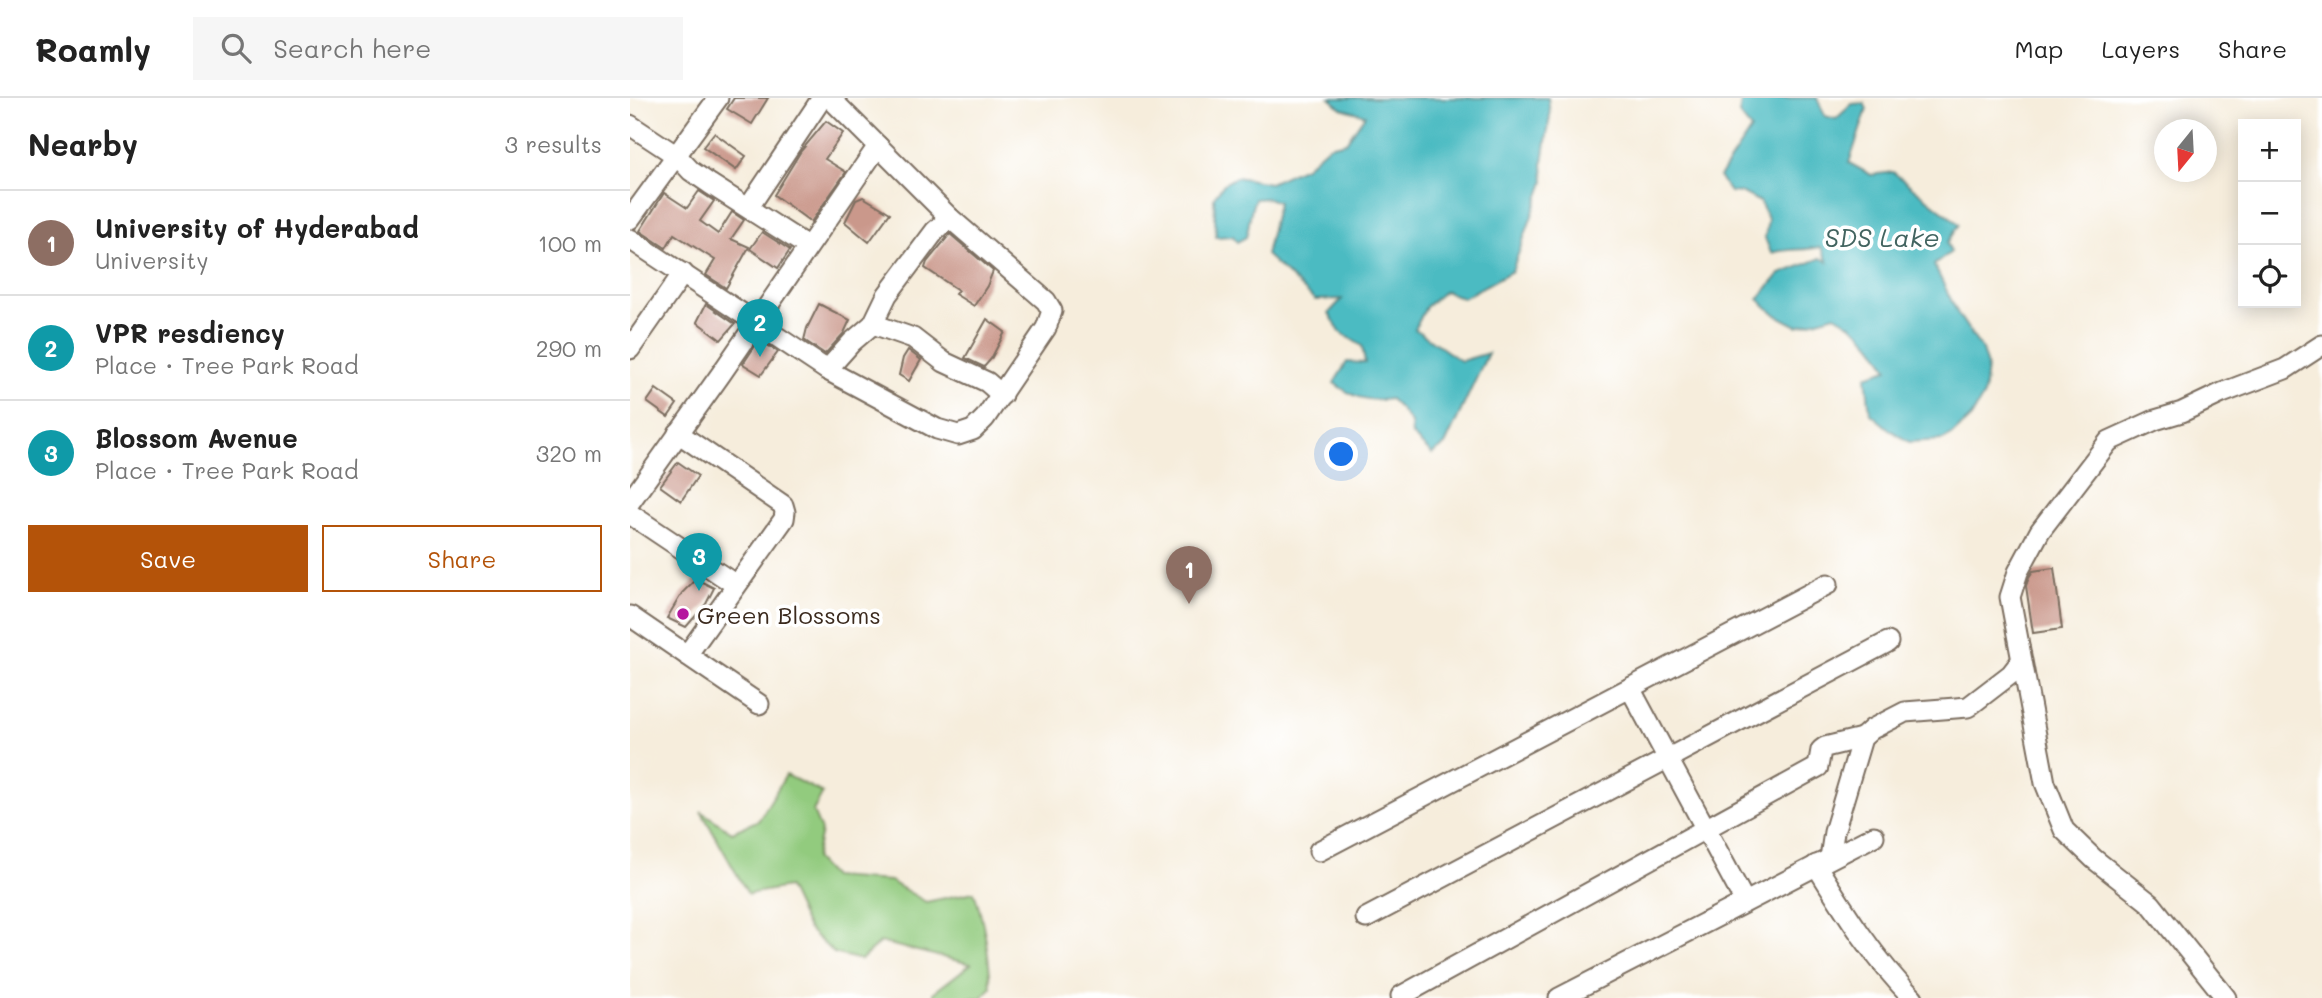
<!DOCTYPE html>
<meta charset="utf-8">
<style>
body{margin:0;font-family:Mali,sans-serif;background:#f6f6f6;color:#222}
.controls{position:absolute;right:21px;top:21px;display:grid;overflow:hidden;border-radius:0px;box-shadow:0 4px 18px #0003}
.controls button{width:63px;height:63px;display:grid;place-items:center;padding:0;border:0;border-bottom:2px solid #e0e0e0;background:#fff;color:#222;font:35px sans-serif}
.compass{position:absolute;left:1524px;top:21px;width:63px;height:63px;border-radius:50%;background:#fff;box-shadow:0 4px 18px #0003;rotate:198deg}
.you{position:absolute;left:712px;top:357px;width:24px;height:24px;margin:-18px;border:5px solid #fff;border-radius:50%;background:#1a73e8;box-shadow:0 0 0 10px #1a73e833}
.badge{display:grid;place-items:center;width:46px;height:46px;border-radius:50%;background:#b45309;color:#fff;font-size:23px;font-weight:700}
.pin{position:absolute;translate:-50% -58px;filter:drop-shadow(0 2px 4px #0008)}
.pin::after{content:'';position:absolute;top:37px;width:24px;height:21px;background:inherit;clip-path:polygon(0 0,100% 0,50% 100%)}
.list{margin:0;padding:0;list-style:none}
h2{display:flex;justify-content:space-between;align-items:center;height:91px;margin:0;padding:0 28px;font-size:30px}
h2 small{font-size:23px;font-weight:400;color:#767676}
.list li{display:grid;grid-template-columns:46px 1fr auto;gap:21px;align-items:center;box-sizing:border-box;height:105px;padding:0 28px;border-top:2px solid #e0e0e0}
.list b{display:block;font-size:26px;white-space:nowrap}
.list p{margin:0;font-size:23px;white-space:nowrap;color:#767676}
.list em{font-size:23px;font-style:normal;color:#767676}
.actions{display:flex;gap:14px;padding:21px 28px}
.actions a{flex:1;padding:16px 0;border:2px solid #b45309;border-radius:0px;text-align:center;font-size:24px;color:#b45309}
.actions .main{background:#b45309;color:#fff}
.icon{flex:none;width:38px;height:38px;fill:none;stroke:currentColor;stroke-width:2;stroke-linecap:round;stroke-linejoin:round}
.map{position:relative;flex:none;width:1692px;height:900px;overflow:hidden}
header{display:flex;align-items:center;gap:42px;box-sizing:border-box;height:98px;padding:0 35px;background:#fff;border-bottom:2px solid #e0e0e0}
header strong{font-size:33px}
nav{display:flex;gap:38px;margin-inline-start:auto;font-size:24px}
.search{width:490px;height:63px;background:#f6f6f6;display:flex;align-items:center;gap:18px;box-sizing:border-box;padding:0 24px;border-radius:0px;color:#767676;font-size:26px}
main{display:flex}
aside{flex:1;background:#fff}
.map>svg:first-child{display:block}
.green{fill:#92cb7e;stroke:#667a4e;stroke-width:2}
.water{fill:#4cbbc2;stroke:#447270;stroke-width:2}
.building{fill:#ca988b}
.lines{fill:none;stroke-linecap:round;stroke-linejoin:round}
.minor-casing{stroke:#7c6e60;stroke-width:23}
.minor{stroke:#fff;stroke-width:19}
.poi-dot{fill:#b5179e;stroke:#fff;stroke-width:2.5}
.labels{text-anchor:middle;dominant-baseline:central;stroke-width:7;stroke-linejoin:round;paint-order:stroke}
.poi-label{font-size:24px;fill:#3b2a1e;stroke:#fff;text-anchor:start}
.water-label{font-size:26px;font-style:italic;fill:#426460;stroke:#fff}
</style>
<header>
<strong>Roamly</strong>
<div class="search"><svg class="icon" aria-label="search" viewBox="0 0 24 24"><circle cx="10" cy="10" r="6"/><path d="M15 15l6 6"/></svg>Search here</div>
<nav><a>Map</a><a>Layers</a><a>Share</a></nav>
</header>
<main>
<aside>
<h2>Nearby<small>3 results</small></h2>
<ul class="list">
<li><span class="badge" style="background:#8d6e63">1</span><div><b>University of Hyderabad</b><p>University</p></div><em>100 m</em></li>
<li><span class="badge" style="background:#0f9aa8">2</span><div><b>VPR resdiency</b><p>Place · Tree Park Road</p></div><em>290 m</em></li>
<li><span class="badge" style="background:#0f9aa8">3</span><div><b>Blossom Avenue</b><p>Place · Tree Park Road</p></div><em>320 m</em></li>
</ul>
<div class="actions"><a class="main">Save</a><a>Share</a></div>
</aside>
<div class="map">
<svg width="1692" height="900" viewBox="0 0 1692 900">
<rect width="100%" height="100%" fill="#fff"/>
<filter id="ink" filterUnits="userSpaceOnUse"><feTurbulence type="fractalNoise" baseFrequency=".0143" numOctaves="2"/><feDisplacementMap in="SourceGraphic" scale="14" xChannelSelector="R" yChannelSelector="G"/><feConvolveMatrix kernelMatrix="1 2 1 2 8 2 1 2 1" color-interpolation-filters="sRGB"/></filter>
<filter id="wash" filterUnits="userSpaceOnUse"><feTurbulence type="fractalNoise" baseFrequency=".00686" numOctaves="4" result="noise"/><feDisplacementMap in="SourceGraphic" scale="28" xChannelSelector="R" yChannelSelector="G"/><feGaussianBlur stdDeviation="1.57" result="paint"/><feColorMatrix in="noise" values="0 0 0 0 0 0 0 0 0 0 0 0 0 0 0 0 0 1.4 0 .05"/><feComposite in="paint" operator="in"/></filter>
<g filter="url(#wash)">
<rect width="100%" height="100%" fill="#f6eddc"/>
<path class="green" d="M156,677L193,695L183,713L191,733L185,761L202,779L260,783L296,804L344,794C355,825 359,857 361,890L351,900H304L303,895L341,866L250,844L231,862L204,855L178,831L158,789L118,796L71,713L102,734L129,722Z"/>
<g class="water">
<path d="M700,0H918L920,17L913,64L914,84L882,173L833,200L815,193L796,209L785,231L831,263L858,255L815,347L802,356L782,337L781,325L770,311L760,301C738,305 721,298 704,285L717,264L735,265L732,248L710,234L699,215L712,201L685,202L636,157L648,104L638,100L625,101C619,114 620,126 616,139L607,144L603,138L586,139L584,99L594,86L606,79L640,85L675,69L699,48L716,44L735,17L711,10Z"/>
<path d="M1112,0H1187L1195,18L1206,21L1222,6L1234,5L1237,11L1219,65L1241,77L1263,74L1329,126L1317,145L1321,154L1304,167L1328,216L1352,252L1357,268L1354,297L1341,319L1322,337L1313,342L1279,344L1259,331L1240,315L1236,278L1258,271C1243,244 1232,232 1205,217L1167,228L1146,217L1128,201L1150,176L1191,160L1198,164L1191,149C1174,153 1158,150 1141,155L1135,140L1138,121L1130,104L1113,95L1100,94L1089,79L1121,31L1109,16Z"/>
</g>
<g id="blocks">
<g class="building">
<polygon points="104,0 138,0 122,26 97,11"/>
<polygon points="196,23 213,35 195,61 216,74 181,124 144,97 171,53"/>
<polygon points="84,35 116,58 106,72 73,49"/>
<polygon points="69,93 84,103 70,123 88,136 102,114 114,122 101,141 119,149 96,190 76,177 85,162 44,136 36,150 10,133 34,95 57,110"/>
<polygon points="233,99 260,115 239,144 215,124 226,102"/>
<polygon points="132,134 160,152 148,170 120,151"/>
<polygon points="320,136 363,173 357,188 344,208 325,196 328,192 295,170 297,164"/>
<polygon points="76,206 105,226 91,242 67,224"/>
<polygon points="189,206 220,222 214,235 195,256 174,242 177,230"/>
<polygon points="357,221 375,234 361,261 354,269 335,260"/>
<polygon points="129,242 148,254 131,277 113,266"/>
<polygon points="278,252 291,262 279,283 269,277 273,260"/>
<polygon points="26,291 47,306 38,319 17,304"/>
<polygon points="48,364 68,378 51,403 30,388"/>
<polygon points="1424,470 1432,531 1403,535 1396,488 1399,479 1403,473"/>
<polygon points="66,481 84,490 76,506 56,529 37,520 52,495"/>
</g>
</g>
</g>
<g filter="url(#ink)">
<use href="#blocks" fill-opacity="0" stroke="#7c6e60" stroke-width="2"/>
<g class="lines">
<g class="minor-casing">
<g id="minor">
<polyline points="0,27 47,58 61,73 80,86 177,148"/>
<polyline points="119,109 192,0"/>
<polyline points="0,121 88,0"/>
<polyline points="0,141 197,272 307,331 328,337 343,332 355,320 416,230 422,213 416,203 320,120 200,0"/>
<polyline points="243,226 283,240 314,264 357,284 372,297"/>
<polyline points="0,251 53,175"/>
<polyline points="197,272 222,244 243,226 257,197 305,133 320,120"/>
<polyline points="0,404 91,276 248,48"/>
<polyline points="0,416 106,487"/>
<polyline points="0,518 57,557 154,421 155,414 153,407 48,335"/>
<polyline points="57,557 129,606"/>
<polyline points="1000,590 1115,804"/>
<polyline points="689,753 1198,486"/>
<polyline points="1200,760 1204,734 1232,640 1242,631 1275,614 1338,609 1381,576 1391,563"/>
<path d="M1186,767C1215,814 1244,861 1283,900"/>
<polyline points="736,820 1258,544"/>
<polyline points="771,898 1188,669 1191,652 1195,649 1232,640"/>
<polyline points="929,900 1244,738"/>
<polyline points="1596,900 1521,806 1464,761 1434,732 1415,685 1380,499 1388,474 1410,433 1479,343 1525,322 1552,314 1592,295 1655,271 1692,247"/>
</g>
</g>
<use href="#minor" class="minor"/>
</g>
</g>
<circle class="poi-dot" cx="53" cy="516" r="7"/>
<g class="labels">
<g class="poi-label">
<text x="67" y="516">Green Blossoms</text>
</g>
<g class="water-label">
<text x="1252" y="139">SDS Lake</text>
</g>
</g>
</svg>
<div class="controls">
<button>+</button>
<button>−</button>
<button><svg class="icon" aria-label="locate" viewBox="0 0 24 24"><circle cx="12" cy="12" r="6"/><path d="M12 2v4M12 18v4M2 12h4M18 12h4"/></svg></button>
</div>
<svg class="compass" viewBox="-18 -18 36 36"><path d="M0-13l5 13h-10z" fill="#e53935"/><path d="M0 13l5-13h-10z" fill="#767676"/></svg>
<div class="you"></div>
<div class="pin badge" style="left:559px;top:506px;background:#8d6e63">1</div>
<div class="pin badge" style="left:130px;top:259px;background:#0f9aa8">2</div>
<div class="pin badge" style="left:69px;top:493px;background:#0f9aa8">3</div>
</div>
</main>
